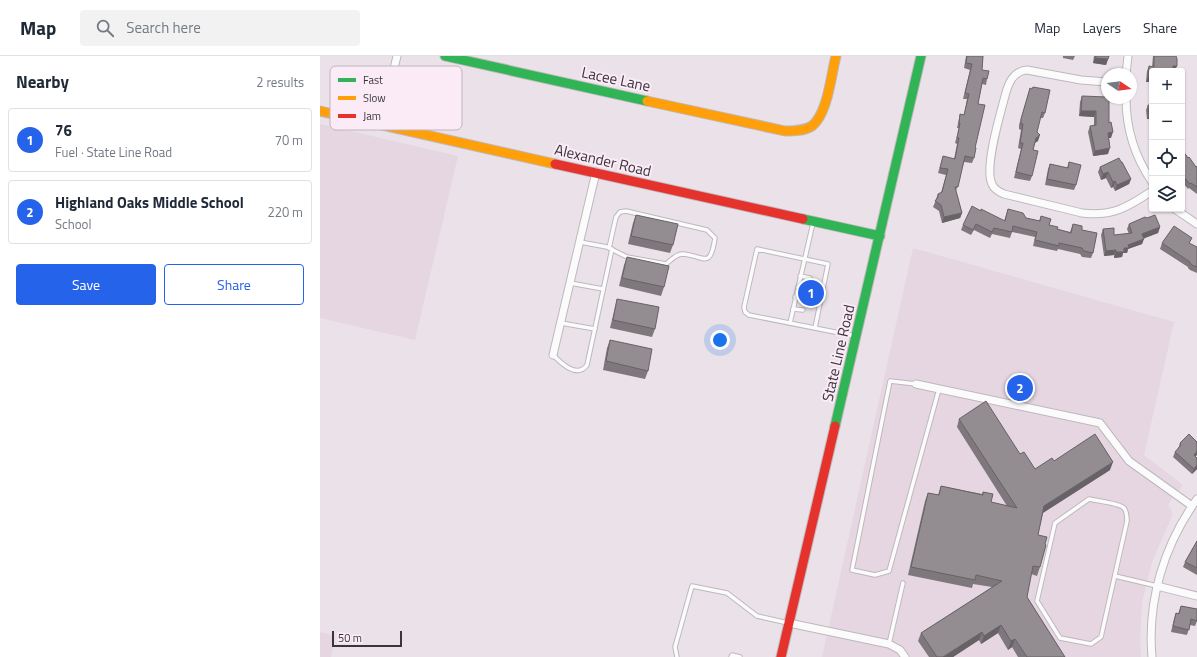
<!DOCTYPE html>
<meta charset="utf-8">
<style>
body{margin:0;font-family:"Titillium Web",sans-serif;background:#f2f2f3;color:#1f2937}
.controls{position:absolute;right:12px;top:12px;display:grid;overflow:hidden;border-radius:4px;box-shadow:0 1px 3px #0004}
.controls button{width:36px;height:36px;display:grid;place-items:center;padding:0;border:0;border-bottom:1px solid #e0e1e3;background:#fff;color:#1f2937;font:20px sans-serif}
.compass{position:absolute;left:781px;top:12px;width:36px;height:36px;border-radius:50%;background:#fff;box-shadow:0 1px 3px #0004;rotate:103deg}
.scale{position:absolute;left:12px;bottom:10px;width:70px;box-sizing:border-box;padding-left:4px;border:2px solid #3b353a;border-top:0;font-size:11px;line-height:14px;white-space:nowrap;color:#3b353a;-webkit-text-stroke:3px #fbebf7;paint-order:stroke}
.you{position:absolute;left:400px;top:284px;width:14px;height:14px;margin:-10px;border:3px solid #fff;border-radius:50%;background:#1a73e8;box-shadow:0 0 0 6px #1a73e833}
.badge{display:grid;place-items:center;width:26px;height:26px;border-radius:50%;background:#2563eb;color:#fff;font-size:13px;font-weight:700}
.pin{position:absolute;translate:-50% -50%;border:2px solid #fff;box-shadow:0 1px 4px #0006}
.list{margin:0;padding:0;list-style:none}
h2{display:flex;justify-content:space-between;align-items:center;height:52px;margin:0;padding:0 16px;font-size:17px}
h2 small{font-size:13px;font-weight:400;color:#747a83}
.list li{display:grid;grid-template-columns:26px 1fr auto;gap:12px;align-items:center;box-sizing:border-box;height:64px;margin:0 8px 8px;padding:0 8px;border:1px solid #e0e1e3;border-radius:4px}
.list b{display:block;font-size:15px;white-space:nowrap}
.list p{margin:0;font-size:13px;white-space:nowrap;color:#747a83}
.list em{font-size:13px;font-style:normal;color:#747a83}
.actions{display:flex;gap:8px;padding:12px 16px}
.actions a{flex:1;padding:9px 0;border:1px solid #2563eb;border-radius:4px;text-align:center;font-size:14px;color:#2563eb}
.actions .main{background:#2563eb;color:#fff}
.icon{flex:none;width:22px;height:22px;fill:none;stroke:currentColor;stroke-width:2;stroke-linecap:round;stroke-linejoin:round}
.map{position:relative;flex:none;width:877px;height:601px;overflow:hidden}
header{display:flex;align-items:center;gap:24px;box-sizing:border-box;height:56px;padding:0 20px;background:#fff;border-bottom:1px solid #e0e1e3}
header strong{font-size:19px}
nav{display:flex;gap:22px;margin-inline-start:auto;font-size:14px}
.search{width:280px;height:36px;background:#f2f2f3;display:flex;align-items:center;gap:10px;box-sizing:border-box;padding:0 14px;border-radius:4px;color:#747a83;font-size:15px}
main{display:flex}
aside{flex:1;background:#fff}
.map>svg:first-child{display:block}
.built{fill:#e5d6e2}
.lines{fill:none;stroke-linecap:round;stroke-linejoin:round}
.lane-casing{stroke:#beb8bd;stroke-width:5.5}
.street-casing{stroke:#beb8bd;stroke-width:9}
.fast-casing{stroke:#beb8bd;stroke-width:11}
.slow-casing{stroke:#beb8bd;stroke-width:11}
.jam-casing{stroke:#beb8bd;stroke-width:11}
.lane{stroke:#fcfbfc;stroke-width:3.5}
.street{stroke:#fcfbfc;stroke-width:7}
.fast{stroke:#30b455;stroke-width:9}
.slow{stroke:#ff9f0a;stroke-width:9}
.jam{stroke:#e5322d;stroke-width:9}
.wall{fill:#7e787d}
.shaded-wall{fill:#676266}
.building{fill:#938c91;stroke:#676266}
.labels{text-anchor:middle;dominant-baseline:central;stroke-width:4;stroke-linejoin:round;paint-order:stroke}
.street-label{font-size:15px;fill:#3b353a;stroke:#fbebf7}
.key{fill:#fbebf7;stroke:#c1b4be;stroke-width:1}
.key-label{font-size:11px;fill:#3b353a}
</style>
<header>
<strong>Map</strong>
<div class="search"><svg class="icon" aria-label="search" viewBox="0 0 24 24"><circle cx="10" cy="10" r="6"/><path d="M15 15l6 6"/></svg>Search here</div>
<nav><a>Map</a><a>Layers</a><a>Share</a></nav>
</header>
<main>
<aside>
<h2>Nearby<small>2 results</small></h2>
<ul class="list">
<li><span class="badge">1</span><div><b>76</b><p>Fuel · State Line Road</p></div><em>70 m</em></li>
<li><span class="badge">2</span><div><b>Highland Oaks Middle School</b><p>School</p></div><em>220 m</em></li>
</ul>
<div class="actions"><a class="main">Save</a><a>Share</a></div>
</aside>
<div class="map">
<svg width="877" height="601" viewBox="0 0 877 601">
<rect width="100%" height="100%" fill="#eae2e8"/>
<g class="built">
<polygon points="0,68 138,100 95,284 0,262"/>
<polygon points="593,192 854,266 824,399 863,429 849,447 848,450 851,453 852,460 832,506 822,547 820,585 821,601 502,601"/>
<polygon points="0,576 15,580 11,601 0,601"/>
</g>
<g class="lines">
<g class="lane-casing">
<g id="lane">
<path d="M260,186L287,191L307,201L346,208C350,205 356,198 362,198C384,199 390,215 395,182L387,174L306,155L300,156L296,161L289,192"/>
<polyline points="480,220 490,222"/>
<polyline points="250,227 283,233"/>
<polyline points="478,231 488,233"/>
<polyline points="475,241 485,243"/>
<polyline points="473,253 483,254"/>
<polyline points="241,267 275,273"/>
<polyline points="470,267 493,167"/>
<polyline points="495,272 508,208 437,193 424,251 425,256 429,259 535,280"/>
<path d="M233,299C241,307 257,323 267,309L292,193"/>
<polyline points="596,328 570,325 532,514 555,519 569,515 619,333"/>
<path d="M769,443C777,445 799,447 804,452C807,456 807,461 807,465L781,581L771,588L740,582L717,545L735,467Z"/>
<polyline points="795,520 837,530"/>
<polyline points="569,588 583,527"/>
<polyline points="357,601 355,591 372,530 407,537 437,560 468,567"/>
<polyline points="411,601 412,599 420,601"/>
</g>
</g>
<g class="street-casing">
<g id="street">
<polyline points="806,18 808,0"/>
<path d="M787,26L761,24L707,14C693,15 688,28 685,40C680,59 664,112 672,128C674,133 679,136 684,138L762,157C792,161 808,151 832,135"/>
<path d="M806,42C806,73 815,101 832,126"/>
<polyline points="61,68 77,0"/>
<polyline points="855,153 877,168"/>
<polyline points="233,299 276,116"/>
<polyline points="596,328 780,367 809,405 872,450"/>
<polyline points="837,530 877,540"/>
<polyline points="469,567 569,588 580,594 585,601"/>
<path d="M832,601C827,545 844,489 877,443"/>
</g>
</g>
<g class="fast-casing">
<g id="fast">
<polyline points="125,0 327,45"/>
<polyline points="483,163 560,180"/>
<polyline points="515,370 601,0"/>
</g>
</g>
<g class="slow-casing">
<g id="slow">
<path d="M327,45L465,75C474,75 484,75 492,70C508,57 511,19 516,0"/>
<polyline points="0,55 235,108"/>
</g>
</g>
<g class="jam-casing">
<g id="jam">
<polyline points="235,108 483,163"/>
<polyline points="461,601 515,370"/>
</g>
</g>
<use href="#lane" class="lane"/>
<use href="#street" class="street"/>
<use href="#fast" class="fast"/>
<use href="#slow" class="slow"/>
<use href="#jam" class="jam"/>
</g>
<g class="wall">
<polygon points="646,0 663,0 662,14 667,23 666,29 662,28 658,48 654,102 652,107 644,106 636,135 642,157 640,162 622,167 619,155 613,151 616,144 616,143 618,138 621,137 626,119 618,117 623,100 634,103 637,88 635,87 639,72 637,72 640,58 644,59 647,43 643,43 650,14 644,12"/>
<polygon points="743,0 755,0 753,4 743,2"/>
<polygon points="774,0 789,0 786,9 773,7"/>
<polygon points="833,0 856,0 855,15 832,15 832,31 832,26 826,26 827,15 829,10 832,11"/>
<polygon points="710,32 725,57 723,62 720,62 717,76 718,85 715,87 713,94 712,120 710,125 694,122 701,93 698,92 701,74 699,73 699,69"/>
<polygon points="762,40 789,67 791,82 789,82 788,98 773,100 768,76 770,70 774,70 774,61 759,60 760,46"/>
<polygon points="828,49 832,63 827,63 826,54"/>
<polygon points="862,94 876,111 877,110 877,138 869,132 868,133 862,126"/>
<polygon points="749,106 756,129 754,134 725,129 728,113 730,108 747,112"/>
<polygon points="801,106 811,123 809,128 795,135 793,131 791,132 786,122 781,124 778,116 780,111"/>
<polygon points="688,153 706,162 719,165 721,160 729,169 737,173 750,176 753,168 762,174 773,197 771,202 762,201 760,198 738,193 737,195 713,190 715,181 692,176 690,182 672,178 670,182 654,174 651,179 641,174 643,169 661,155 684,165"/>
<polygon points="316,159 353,189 350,197 308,188 313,167"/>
<polygon points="809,168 840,171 838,177 824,182 822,188 808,193 807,197 803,197 802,201 794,202 794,199 784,200 781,179 783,173 794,179 809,178 807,173"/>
<polygon points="842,187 870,188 877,191 877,217 870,214 868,212 868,211 840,193"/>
<polygon points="307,201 344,231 341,240 299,230 304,209"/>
<polygon points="297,243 335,273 332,281 290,272 295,251"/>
<polygon points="290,284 328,315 325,323 283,314 287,292"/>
<polygon points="639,363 700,398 715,413 734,405 790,414 723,457 718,479 720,511 717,520 711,518 707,541 745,601 698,601 692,591 688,594 678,577 661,588 659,584 633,601 609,601 598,585 601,577 672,531 653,528 652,532 588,519 605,445 608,437 618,439 621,430 662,438 663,436 671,446 687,450 637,371"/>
<polygon points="860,387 877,402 877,413 872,418 853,401 855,396 858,393"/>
<polygon points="877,485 877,519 863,511 865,506"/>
<polygon points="861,550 877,553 877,565 875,570 870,569 867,579 851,576 854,563 856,557 858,558"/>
</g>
<g class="shaded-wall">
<polygon points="775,2 788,3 786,9 773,7"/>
<polygon points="853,10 857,10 855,15 851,15"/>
<polygon points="828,21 832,21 832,26 826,26"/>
<polygon points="761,55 776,55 774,61 759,60"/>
<polygon points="832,58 832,63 827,63 829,59"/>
<polygon points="793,76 791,82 786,82 788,77"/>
<polygon points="720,79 718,85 714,87 716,82"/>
<polygon points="790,92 788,98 773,100 775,95"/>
<polygon points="788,116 786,122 781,124 783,118"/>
<polygon points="811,123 809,128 795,135 797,129"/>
<polygon points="795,125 793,131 791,132 793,126"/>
<polygon points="642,157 640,162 622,167 624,161"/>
<polygon points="840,171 838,177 820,184 822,178"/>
<polygon points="824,183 822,188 808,193 807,197 803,197 802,201 794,202 796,196 808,189"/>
<polygon points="796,194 794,199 784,200 786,195"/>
<polygon points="877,395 877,399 872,404 874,399"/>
<polygon points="793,406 790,414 721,458 724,450"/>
<polygon points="877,409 877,413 872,418 874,413"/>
<polygon points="681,569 678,577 661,588 664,580"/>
<polygon points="662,576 659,584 633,601 623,601"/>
<polygon points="695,583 692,591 688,594 691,585"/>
</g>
<g class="building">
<polygon points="647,0 663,0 662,14 669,15 667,23 663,22 658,48 665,49 655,92 656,92 654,102 645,100 638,131 635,131 642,157 624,161 621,149 615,145 618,141 618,138 622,136 628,113 620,112 623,100 635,103 639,82 637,82 640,67 639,67 640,58 644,59 649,38 645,37 652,8 646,7"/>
<polygon points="776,0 789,0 788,3 775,2"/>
<polygon points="834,0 856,0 857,3 857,10 853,10 853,15 832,15 832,21 828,21 829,10 834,11"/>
<polygon points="713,31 730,34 725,57 722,56 717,76 720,79 716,82 713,94 718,95 712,120 696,116 703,87 700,87 703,68 701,68 701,63 710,32 712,33"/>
<polygon points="762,40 787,41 787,42 789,42 789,67 791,66 793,76 788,77 790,92 775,95 770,70 776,69 776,55 761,55"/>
<polygon points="828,49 832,49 832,58 829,59"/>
<polygon points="862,94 868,102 869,101 876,111 877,110 877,131 871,127 870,128 862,119"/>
<polygon points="799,102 801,106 802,106 811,123 797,129 795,125 793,126 788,116 783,118 780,111"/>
<polygon points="749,106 761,109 756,129 727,123 730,108 748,112"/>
<polygon points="652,150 661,155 661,153 685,165 688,153 703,157 706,162 720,165 721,160 731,163 729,169 738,171 737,173 751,177 753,168 762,170 762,174 777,177 773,197 764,195 762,192 739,187 739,190 715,184 717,176 693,170 692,176 674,172 672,176 656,168 653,174 643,169"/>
<polygon points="316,159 358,168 353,189 311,180"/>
<polygon points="835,159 840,171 822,178 824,183 808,189 809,192 804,192 804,196 796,196 796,194 786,195 783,173 794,172 794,179 812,177 809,168 825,161 827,162"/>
<polygon points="854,170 872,182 869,187 877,191 877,211 872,209 870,207 870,206 842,187"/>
<polygon points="307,201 349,210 344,231 302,222"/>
<polygon points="297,243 339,251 335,273 293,264"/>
<polygon points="290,284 332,293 328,315 286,305"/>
<polygon points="666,345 700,398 704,396 715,413 732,402 734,405 775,378 793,406 724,450 718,479 727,481 725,488 726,489 720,511 713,510 707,541 745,601 707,601 695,583 691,585 681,569 664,580 662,576 623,601 617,601 601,577 682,525 656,519 655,524 591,511 608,437 619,439 621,430 663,439 663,436 673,438 671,446 697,452 639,363"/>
<polygon points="869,378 877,386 877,395 874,399 877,402 877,409 874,413 855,396 861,389 860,387"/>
<polygon points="877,485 877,512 865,506"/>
<polygon points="861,550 877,553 877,565 871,563 869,574 853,570 856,557 859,558"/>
</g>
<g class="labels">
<g class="street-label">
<text transform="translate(296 23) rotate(12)">Lacee Lane</text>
<text transform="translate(283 104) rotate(13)">Alexander Road</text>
<text transform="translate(518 297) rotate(-77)">State Line Road</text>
</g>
</g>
<rect x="10" y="10" width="132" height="64" rx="6" class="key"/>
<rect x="18" y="22" width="18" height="4" fill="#30b455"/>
<rect x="18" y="40" width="18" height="4" fill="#ff9f0a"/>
<rect x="18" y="58" width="18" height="4" fill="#e5322d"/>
<g class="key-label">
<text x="43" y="28">Fast</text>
<text x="43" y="46">Slow</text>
<text x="43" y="64">Jam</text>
</g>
</svg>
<div class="controls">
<button>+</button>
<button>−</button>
<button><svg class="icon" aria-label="locate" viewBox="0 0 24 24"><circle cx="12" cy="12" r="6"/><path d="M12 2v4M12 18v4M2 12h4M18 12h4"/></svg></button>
<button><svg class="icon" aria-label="layers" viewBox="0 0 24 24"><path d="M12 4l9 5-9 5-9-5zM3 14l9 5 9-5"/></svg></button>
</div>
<svg class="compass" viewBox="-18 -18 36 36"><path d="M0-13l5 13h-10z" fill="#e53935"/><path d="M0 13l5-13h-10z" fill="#747a83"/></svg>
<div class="scale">50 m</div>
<div class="you"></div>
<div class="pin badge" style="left:491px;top:237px">1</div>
<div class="pin badge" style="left:700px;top:332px">2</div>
</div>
</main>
